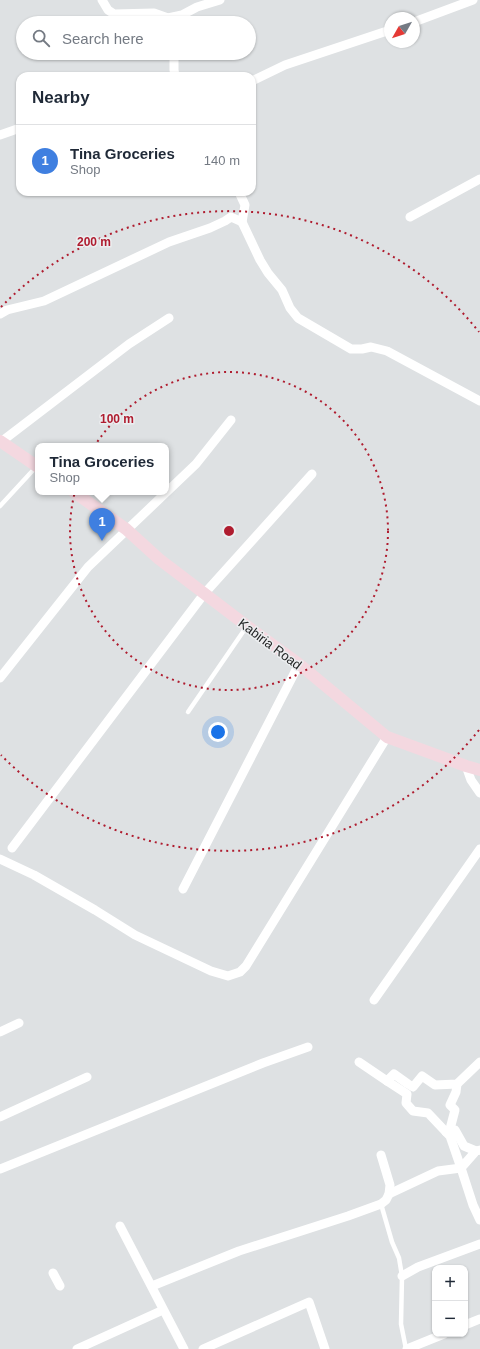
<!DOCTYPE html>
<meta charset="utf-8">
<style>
body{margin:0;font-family:Helvetica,sans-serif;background:#f2f2f3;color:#1f2937}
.controls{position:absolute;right:12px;bottom:12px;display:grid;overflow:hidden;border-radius:8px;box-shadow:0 1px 3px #0004}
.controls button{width:36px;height:36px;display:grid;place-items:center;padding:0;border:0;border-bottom:1px solid #e0e1e3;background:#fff;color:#1f2937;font:20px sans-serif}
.compass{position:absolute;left:384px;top:12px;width:36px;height:36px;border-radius:50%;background:#fff;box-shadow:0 1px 3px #0004;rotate:231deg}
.you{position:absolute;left:218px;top:732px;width:14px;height:14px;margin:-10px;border:3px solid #fff;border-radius:50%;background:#1a73e8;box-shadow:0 0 0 6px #1a73e833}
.badge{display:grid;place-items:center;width:26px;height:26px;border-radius:50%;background:#2563eb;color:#fff;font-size:13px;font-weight:700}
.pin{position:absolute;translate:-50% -33px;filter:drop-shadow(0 1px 2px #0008)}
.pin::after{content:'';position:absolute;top:21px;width:14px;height:12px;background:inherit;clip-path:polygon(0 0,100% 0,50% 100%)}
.popup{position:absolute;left:35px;top:443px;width:134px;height:52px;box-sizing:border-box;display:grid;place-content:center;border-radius:8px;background:#fff;filter:drop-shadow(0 1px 3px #0005);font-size:13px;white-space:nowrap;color:#747a83}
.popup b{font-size:15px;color:#1f2937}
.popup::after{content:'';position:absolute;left:50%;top:100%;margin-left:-8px;border:8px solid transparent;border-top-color:#fff}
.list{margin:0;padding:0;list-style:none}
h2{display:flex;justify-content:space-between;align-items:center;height:52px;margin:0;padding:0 16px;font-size:17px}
h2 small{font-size:13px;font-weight:400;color:#747a83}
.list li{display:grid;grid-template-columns:26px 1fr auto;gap:12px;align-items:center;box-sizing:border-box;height:72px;padding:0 16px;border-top:1px solid #e0e1e3}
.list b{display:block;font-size:15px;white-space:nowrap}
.list p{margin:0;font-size:13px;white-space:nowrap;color:#747a83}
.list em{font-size:13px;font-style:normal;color:#747a83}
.icon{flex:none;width:22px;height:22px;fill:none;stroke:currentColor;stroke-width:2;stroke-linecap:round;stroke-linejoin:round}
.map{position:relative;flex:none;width:480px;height:1349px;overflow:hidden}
.search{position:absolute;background:#fff;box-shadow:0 1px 3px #0004;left:16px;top:16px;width:240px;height:44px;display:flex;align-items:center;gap:10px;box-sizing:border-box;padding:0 14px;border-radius:22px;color:#747a83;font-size:15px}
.panel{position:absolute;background:#fff;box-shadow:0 1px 3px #0004;left:16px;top:72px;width:240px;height:124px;border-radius:12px}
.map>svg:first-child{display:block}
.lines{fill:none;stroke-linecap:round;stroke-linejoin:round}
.lane{stroke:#fff;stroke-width:4.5}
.street{stroke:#fff;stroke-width:9}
.secondary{stroke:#f4d8e0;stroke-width:12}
.ring{fill:none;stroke:#af1c2f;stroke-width:2;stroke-dasharray:2 4}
.labels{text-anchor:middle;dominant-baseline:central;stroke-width:3;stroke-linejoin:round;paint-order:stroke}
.street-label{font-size:13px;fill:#242526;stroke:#eceef0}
.centre{fill:#af1c2f;stroke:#eceef0;stroke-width:2}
.ring-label{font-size:12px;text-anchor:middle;font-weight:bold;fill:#af1c2f;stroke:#eceef0;stroke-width:3;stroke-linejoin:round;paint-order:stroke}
</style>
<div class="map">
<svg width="480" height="1349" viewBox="0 0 480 1349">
<rect width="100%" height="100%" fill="#dee1e3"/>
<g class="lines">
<g class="lane">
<polyline points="0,506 36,467"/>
<polyline points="188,712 247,626"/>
<polyline points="381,1204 392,1242 399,1258 402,1276 401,1324 406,1349"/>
</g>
<g class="street">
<polyline points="102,0 108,10 114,14 154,13 168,18 182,15 197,7 220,0"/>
<polyline points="414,22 473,0"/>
<polyline points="174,53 174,70 175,76"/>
<polyline points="252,81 285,65 390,30"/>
<polyline points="0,135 20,128"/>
<polyline points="410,217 480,179"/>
<polyline points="242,222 260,260 268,273 282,290 290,308 298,318 351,349 362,349 371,347 387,351 480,401"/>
<polyline points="0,314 7,310 44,301 169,242 210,228 225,221 231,217 242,222 245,205 239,192"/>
<polyline points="1,442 129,344 169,318"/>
<polyline points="0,678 88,567 196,464 231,420"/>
<polyline points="466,766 471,780 480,793"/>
<polyline points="12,848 204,594 312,474"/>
<polyline points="0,859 34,875 95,910 135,935 211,971 228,976 240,972 246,966 387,737"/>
<polyline points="183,889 299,664"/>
<polyline points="374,1000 480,849"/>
<polyline points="0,1032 19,1023"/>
<polyline points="359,1062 387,1081 394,1074 408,1084 413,1087 422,1076 435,1085 457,1084 480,1062"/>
<polyline points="387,1081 407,1094 406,1103 413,1111 428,1113 446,1132 455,1130 464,1146 476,1151"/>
<polyline points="457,1084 456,1092 450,1105 455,1110 450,1129 446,1132 450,1136 461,1168"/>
<polyline points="0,1117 87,1077"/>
<polyline points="461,1168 476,1151 480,1150"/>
<polyline points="0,1169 263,1063 308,1047"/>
<polyline points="389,1194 438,1171 461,1168 473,1205 480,1220"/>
<polyline points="120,1226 184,1349"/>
<polyline points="53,1273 60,1286"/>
<polyline points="402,1276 418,1267 480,1244"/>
<polyline points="152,1286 239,1251 348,1216 381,1204 386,1200 389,1194 390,1185 381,1155"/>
<polyline points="465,1325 480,1319"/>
<polyline points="77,1349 163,1310"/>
<polyline points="203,1349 309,1302 325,1349"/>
<polyline points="407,1349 444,1334"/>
</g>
<g class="secondary">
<polyline points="0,441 38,467"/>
<polyline points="74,492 126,529 159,559 247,626 299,664 387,737 466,766 480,770"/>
</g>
</g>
<g class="ring">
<circle cx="229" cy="531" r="159"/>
<path d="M479 730A319 319 0 0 1 1 755M1 307A319 319 0 0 1 479 332"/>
</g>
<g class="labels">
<g class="street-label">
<text transform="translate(270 644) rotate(37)">Kabiria Road</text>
</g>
</g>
<circle cx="229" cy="531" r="6" class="centre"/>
<g class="ring-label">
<text x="94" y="246">200 m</text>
<text x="117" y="423">100 m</text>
</g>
</svg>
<div class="controls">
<button>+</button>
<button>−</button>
</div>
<svg class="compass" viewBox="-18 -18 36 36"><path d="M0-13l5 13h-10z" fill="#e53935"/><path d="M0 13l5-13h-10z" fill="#747a83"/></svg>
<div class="you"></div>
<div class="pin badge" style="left:102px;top:541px;background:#3f7fe0">1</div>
<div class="popup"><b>Tina Groceries</b>Shop</div>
<div class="search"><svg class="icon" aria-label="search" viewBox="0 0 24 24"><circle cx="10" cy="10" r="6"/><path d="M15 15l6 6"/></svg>Search here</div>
<section class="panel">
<h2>Nearby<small></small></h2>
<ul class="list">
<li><span class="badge" style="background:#3f7fe0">1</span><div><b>Tina Groceries</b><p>Shop</p></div><em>140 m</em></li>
</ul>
</section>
</div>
